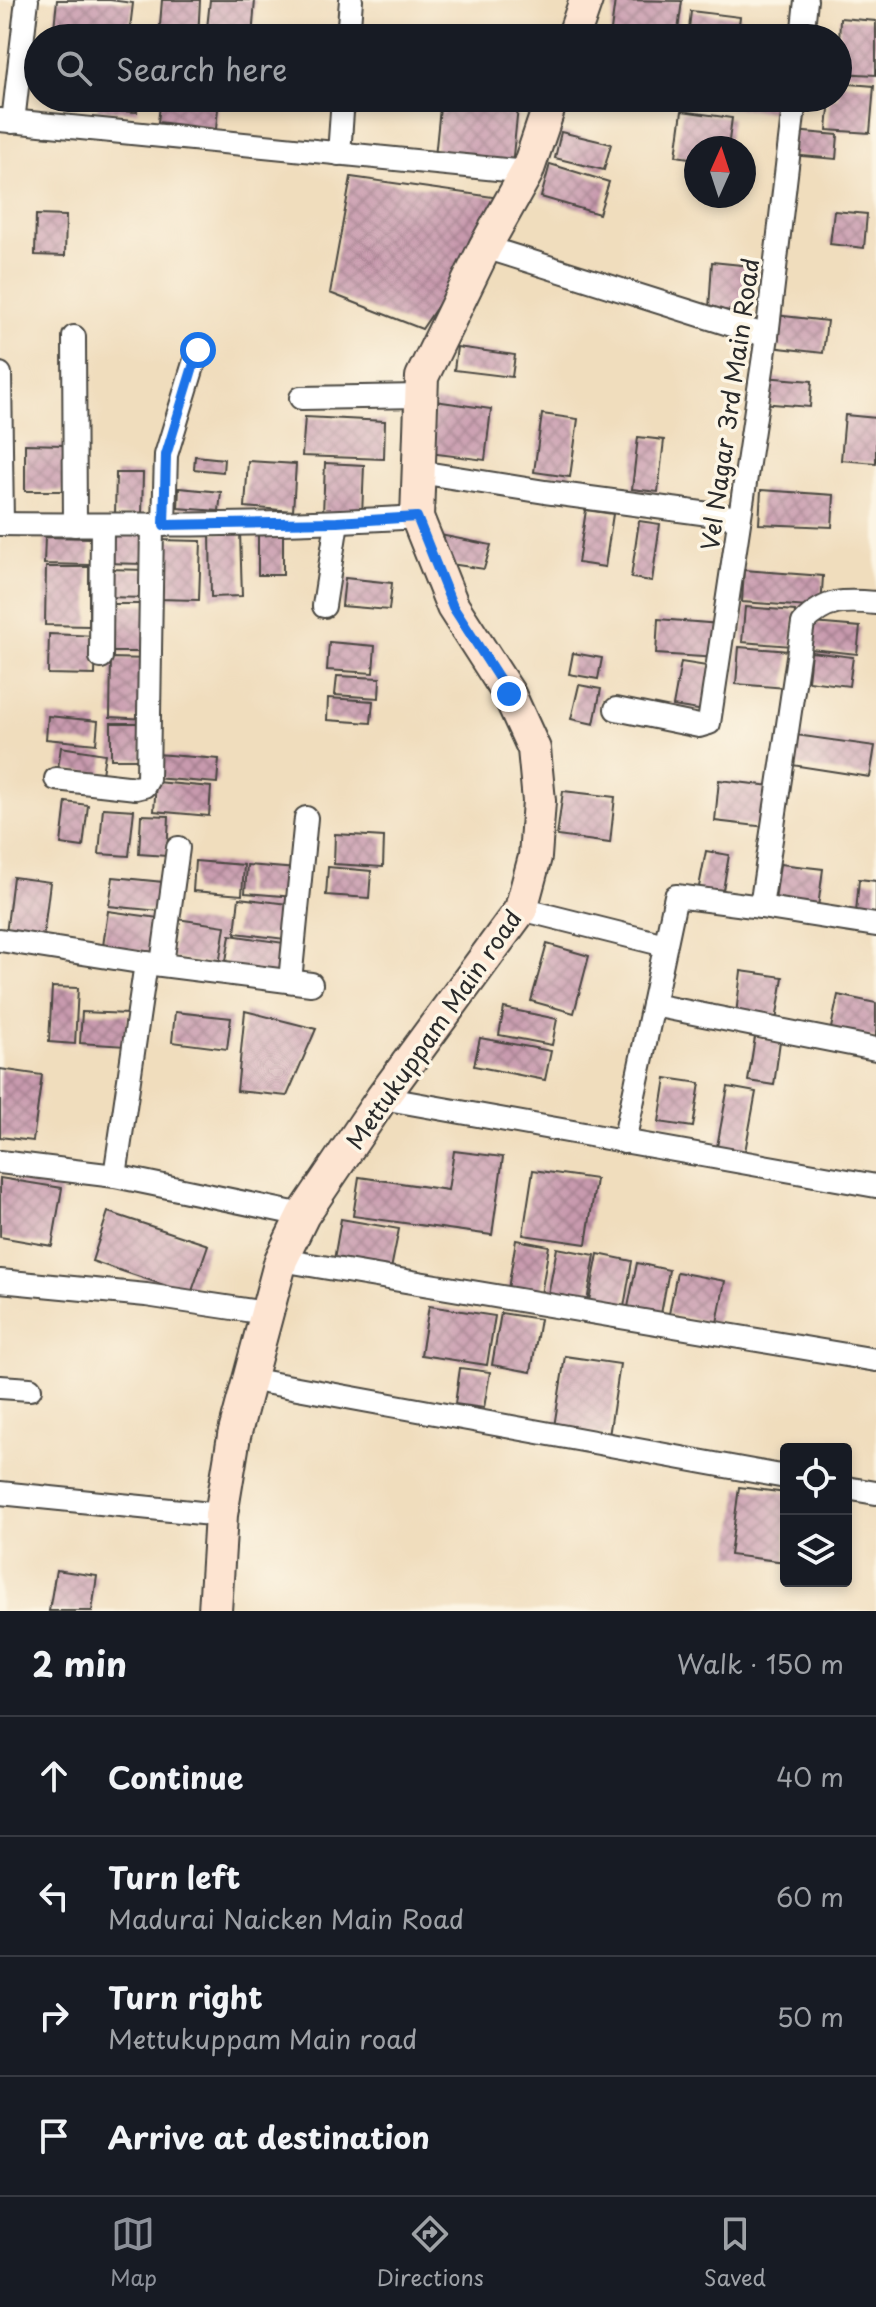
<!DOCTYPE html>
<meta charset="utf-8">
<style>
body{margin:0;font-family:"Playpen Sans",sans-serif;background:#20242c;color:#f1f3f6}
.controls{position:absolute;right:24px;bottom:24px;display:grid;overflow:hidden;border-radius:8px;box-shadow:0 4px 12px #0003}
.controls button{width:72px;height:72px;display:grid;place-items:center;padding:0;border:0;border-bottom:2px solid #363941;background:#171b24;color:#f1f3f6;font:40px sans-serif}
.compass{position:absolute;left:684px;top:136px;width:72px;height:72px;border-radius:50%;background:#171b24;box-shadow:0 4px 12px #0003;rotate:3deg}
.stop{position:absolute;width:24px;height:24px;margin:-18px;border:6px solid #1a73e8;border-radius:50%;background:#fff}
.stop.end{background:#1a73e8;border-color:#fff;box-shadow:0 2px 8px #0008}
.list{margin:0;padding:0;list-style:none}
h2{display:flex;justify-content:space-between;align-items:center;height:104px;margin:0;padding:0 32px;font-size:34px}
h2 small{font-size:26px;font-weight:400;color:#9ea1a6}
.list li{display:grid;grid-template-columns:52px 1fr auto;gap:24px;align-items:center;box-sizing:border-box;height:120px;padding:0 32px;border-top:2px solid #363941}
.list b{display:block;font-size:30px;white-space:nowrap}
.list p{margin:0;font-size:26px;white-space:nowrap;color:#9ea1a6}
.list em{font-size:26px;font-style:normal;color:#9ea1a6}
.icon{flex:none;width:44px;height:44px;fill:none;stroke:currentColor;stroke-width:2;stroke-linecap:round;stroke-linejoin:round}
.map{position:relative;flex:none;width:876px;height:1611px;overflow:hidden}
.search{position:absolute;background:#171b24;box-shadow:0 4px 12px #0003;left:24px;right:24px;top:24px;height:88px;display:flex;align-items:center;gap:20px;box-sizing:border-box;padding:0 28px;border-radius:44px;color:#9ea1a6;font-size:30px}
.sheet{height:584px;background:#171b24}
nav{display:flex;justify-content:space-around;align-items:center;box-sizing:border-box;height:112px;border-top:2px solid #363941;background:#171b24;font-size:22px;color:#9ea1a6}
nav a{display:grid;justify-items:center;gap:4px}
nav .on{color:#8c9099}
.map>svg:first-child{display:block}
.building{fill:url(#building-cross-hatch)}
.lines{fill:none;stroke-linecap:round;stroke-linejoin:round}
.minor-casing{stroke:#494641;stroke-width:26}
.secondary-casing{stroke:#494641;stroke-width:36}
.minor{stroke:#fff;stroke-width:22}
.secondary{stroke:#fde4d1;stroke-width:32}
.route{stroke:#1a73e8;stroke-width:10}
.labels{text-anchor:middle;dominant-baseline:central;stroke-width:7;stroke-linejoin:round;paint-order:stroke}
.street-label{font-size:24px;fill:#2b2b2b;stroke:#fcf5e5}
</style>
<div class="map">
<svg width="876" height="1611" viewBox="0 0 876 1611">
<defs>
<pattern id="building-cross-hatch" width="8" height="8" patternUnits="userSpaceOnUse" patternTransform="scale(2)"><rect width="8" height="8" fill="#c89aae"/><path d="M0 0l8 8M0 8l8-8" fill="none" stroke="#a37e8e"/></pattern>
</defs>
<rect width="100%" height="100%" fill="#fcf5e5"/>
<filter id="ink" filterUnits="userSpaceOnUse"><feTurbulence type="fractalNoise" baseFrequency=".0125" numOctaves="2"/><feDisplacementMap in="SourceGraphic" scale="16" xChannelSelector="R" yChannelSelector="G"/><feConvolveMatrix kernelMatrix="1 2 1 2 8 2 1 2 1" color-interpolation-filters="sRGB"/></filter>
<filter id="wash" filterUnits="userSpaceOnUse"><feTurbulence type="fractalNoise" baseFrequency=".006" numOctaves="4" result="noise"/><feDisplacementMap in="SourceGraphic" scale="32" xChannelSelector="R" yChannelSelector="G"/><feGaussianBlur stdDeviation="1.8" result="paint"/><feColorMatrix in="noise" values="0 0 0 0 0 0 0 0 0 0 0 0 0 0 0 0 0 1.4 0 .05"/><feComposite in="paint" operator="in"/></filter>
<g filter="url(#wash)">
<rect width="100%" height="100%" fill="#f0ddbd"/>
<g id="blocks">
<g class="building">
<polygon points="57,0 110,0 133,3 129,37 54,28"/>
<polygon points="162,0 200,0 198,38 159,38"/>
<polygon points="210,0 255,0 252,38 206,38"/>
<polygon points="615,0 682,1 677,38 610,38"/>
<polygon points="691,11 740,17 737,38 688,38"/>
<polygon points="840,18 876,21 876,75 838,73"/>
<polygon points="838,83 874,86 870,133 827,130 830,98 838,98"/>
<polygon points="98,98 138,98 137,112 97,110"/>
<polygon points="161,98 219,98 216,129 158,122"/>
<polygon points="441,98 519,98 512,165 435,157"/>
<polygon points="717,98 775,98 774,112 716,107"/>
<polygon points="682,111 732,118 728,148 696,148 696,159 676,156"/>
<polygon points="793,131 838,135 836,159 791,155"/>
<polygon points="561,132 611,144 604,170 555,158"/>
<polygon points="550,164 609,182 599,214 541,197"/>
<polygon points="351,177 500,198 481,242 422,329 330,293"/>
<polygon points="834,211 867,214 864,248 830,244"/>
<polygon points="36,215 66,216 65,256 35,255"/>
<polygon points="712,262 751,266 748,312 709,309"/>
<polygon points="775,315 827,321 823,353 771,347"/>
<polygon points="457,347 515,355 512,377 454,370"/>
<polygon points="763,377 812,381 810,407 761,403"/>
<polygon points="435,401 491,409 485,460 429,453"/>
<polygon points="542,414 578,419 570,477 534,472"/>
<polygon points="845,415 876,418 876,463 841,460"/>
<polygon points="305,417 385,421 384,459 302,456"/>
<polygon points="638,437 664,440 658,492 632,489"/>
<polygon points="25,444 64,445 64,491 25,491"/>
<polygon points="195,456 224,459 223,472 194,469"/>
<polygon points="248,461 296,464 293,511 245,507"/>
<polygon points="325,463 364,465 362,516 323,514"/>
<polygon points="116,473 143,473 142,516 115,515"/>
<polygon points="179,488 221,492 219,511 178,508"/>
<polygon points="761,490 834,495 832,527 759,524"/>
<polygon points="586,510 613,514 605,567 578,563"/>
<polygon points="639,521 660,524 652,581 631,578"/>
<polygon points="105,531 145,532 144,564 104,563"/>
<polygon points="240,532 242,596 211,597 210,533"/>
<rect x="258" y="535" width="25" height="40"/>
<polygon points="440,535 491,545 484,569 444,563"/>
<polygon points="45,537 90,538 90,565 44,564"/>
<polygon points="158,540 201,541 199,600 157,599"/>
<polygon points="46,567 89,567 89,626 45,625"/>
<polygon points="106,569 147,570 146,598 106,597"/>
<polygon points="744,570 823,576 821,608 742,602"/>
<polygon points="345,578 392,583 389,610 342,606"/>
<rect x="105" y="604" width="41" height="48"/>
<polygon points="745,607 795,611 792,646 742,642"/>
<polygon points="658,619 720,624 718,658 656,654"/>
<polygon points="813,623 860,627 857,654 811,649"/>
<polygon points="49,634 96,636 95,675 48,674"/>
<polygon points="329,642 375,646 373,673 327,670"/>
<polygon points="739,647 789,651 786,688 736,684"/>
<polygon points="811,652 853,657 849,686 808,681"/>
<polygon points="573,653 602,658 598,679 569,674"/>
<polygon points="111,658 149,659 147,719 110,717"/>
<polygon points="681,662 713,667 705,711 673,706"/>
<polygon points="337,676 380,678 379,698 335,695"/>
<polygon points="579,685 601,689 594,724 571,719"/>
<polygon points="328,698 373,701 371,723 327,720"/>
<polygon points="48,716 98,721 96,744 46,739"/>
<rect x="111" y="723" width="31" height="36"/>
<polygon points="796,735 875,746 870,777 792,765"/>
<polygon points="61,747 105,754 102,774 58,768"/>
<polygon points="156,754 219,759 217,783 154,778"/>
<polygon points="719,780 771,786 766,827 715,821"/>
<polygon points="156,782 211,787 209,816 154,811"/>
<polygon points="563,791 615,797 610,843 557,836"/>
<polygon points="66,802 88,805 83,847 61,844"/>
<polygon points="103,808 134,810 129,856 99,854"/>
<polygon points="141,815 169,816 167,856 139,854"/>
<polygon points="335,834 384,837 383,867 334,864"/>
<polygon points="706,851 729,855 722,896 698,892"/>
<polygon points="195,861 244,865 242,895 193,891"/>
<polygon points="780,864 823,869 818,907 775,901"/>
<polygon points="247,865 297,869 295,897 245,893"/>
<polygon points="328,867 371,871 369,898 326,895"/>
<polygon points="13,877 50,882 43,939 6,934"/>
<polygon points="113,877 163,882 160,911 109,906"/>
<polygon points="859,879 876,881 876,915 856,913"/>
<polygon points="239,898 289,904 285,939 235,933"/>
<polygon points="108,911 159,918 155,953 103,946"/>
<polygon points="177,919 225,926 219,965 172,958"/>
<polygon points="230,935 284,943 279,976 225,968"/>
<polygon points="547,944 589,956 574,1013 531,1001"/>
<polygon points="741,971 783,977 776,1021 736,1015"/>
<polygon points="52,987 78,988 75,1044 49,1042"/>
<polygon points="838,995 876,1003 876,1038 830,1033"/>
<polygon points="504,1008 557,1019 552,1045 499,1035"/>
<polygon points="245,1011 316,1029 287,1096 237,1091"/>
<polygon points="82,1012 128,1014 126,1046 80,1043"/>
<polygon points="175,1012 231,1018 227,1049 172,1042"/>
<polygon points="755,1037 780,1041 774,1085 748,1081"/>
<polygon points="480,1038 551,1051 545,1080 474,1066"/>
<polygon points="0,1069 42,1075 33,1141 0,1137"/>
<polygon points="666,1078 700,1083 693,1127 659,1122"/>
<polygon points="728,1087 756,1092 744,1157 716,1152"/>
<polygon points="454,1151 503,1157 492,1235 353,1216 359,1177 448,1190"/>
<polygon points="533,1170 596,1179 586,1244 523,1235"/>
<polygon points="0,1178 62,1188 52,1246 0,1237"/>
<polygon points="108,1212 208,1245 191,1294 92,1261"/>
<polygon points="341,1219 399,1229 391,1269 334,1260"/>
<polygon points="516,1240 549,1246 541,1295 508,1289"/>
<polygon points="557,1248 595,1255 587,1302 548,1296"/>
<polygon points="598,1254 632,1261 624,1307 589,1301"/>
<polygon points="637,1263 669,1270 661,1314 628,1307"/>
<polygon points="677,1272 725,1281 717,1323 669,1314"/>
<polygon points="429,1306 495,1316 487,1365 421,1355"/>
<polygon points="501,1313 540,1319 531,1372 492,1365"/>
<polygon points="565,1356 620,1364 609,1436 554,1427"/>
<polygon points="460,1368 490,1372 484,1408 455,1404"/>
<polygon points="739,1487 786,1493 786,1562 730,1555"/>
<polygon points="56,1570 97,1576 92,1611 49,1611"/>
</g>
</g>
</g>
<g filter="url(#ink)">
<use href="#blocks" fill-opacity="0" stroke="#494641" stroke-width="2"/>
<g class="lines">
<g class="minor-casing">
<g id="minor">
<polyline points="348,38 351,0"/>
<polyline points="802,38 806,0"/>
<polyline points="0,120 527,172"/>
<polyline points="13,122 27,0"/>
<polyline points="339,154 343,98"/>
<polyline points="485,247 767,336"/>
<polyline points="74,337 75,525"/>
<polyline points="0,374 2,524"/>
<polyline points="301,398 422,396"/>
<polyline points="419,472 545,492 739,518"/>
<path d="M0,524C139,525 278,526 417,517"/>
<polyline points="164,525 166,455 198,350"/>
<polyline points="324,606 337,522"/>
<polyline points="101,657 102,525"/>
<polyline points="616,709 699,726 709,723 767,336 795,98"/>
<polyline points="56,779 136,788 144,786 148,779 152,525"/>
<polyline points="761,907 876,925"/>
<polyline points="521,909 665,945"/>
<polyline points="0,940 146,963 311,984"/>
<polyline points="162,964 178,848"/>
<polyline points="290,981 306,818"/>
<polyline points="653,1005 876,1049"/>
<polyline points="382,1098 876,1186"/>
<path d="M624,1142L676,896L761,907L803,623C826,599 845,600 876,603"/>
<polyline points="0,1162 115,1176 303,1215"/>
<polyline points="115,1176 146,963"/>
<polyline points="281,1260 876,1360"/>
<polyline points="0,1281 146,1295 266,1313"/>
<polyline points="248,1379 786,1477"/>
<polyline points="0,1387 30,1389"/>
<polyline points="846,1488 876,1493"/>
<polyline points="0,1493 221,1515"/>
</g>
</g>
<g class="secondary-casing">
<g id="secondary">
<polyline points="573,38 586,0"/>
<polyline points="215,1611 221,1515 234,1436 281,1260 303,1215 382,1098 521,909 535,857 539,801 534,749 509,694 453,607 417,517 422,377 485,247 527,172 552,98"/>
</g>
</g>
<use href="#minor" class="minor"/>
<use href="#secondary" class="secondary"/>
</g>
</g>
<g class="lines" filter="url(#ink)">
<polyline class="route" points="198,350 166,455 164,525 337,522 417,517 453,607 509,694"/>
</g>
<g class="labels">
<g class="street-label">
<text transform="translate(729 404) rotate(-82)">Vel Nagar 3rd Main Road</text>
<text transform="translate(433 1029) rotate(-55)">Mettukuppam Main road</text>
</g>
</g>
</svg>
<div class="controls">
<button><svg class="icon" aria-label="locate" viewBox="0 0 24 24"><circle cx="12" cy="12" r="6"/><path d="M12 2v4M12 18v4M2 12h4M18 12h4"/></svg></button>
<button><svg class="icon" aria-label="layers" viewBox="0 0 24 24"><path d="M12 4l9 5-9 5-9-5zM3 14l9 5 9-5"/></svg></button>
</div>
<svg class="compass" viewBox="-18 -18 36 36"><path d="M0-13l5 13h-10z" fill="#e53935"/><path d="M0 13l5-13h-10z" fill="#9ea1a6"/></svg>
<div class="stop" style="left:198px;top:350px"></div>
<div class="stop end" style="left:509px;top:694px"></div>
<div class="search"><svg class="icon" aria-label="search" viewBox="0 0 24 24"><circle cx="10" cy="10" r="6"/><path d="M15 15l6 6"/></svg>Search here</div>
</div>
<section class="sheet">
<h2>2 min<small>Walk · 150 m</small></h2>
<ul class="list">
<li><svg class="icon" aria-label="ahead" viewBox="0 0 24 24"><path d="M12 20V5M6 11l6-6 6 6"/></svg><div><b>Continue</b></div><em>40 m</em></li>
<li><svg class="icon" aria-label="left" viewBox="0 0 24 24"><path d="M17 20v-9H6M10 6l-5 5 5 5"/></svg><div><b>Turn left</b><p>Madurai Naicken Main Road</p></div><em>60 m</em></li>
<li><svg class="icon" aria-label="right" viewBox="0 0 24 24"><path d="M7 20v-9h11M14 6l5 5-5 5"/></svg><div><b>Turn right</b><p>Mettukuppam Main road</p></div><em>50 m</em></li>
<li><svg class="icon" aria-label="arrive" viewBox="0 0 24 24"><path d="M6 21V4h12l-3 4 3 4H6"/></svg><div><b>Arrive at destination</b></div></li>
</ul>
</section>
<nav>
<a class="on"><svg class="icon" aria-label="map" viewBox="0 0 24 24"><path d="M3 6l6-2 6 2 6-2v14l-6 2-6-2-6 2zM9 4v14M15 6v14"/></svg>Map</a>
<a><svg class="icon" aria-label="directions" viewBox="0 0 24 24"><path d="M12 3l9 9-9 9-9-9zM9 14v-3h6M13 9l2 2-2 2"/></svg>Directions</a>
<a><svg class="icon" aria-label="saved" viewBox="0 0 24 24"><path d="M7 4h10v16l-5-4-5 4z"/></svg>Saved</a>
</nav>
